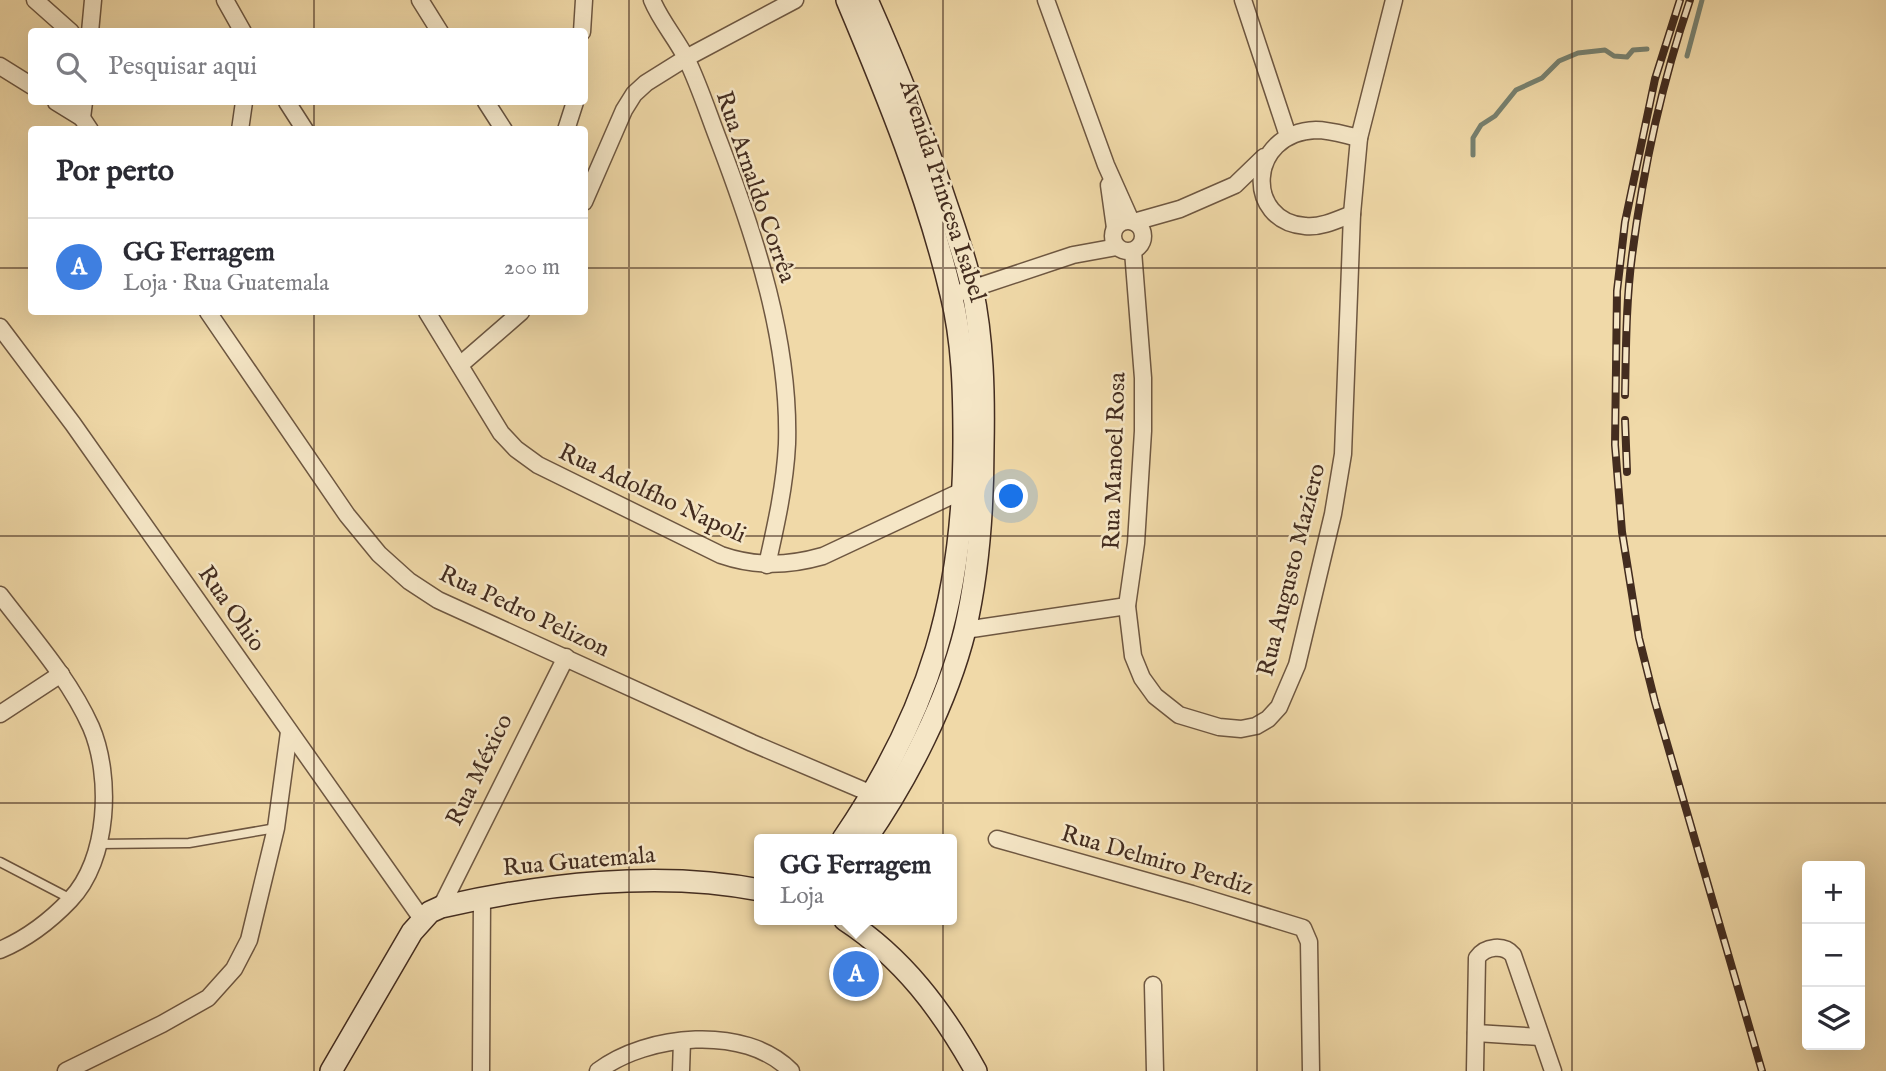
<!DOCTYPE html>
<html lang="pt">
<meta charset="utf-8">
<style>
body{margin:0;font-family:"IM FELL English",serif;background:#f7f7f7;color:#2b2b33}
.controls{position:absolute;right:21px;bottom:21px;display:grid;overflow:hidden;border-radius:7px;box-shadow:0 7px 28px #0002}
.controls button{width:63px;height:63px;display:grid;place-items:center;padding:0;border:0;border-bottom:2px solid #e1e1e2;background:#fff;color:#2b2b33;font:35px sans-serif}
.you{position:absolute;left:1012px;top:497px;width:24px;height:24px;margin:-18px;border:5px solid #fff;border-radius:50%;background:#1a73e8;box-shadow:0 0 0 10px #1a73e833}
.badge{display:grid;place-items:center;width:46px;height:46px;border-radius:50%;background:#8f2418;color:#fff;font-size:23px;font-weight:700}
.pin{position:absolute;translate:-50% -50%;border:4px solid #fff;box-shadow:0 2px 7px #0006}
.popup{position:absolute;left:754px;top:834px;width:203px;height:91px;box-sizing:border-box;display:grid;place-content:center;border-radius:7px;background:#fff;filter:drop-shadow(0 2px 5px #0005);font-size:23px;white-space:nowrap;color:#7c7c81}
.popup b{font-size:26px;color:#2b2b33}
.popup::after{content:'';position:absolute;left:50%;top:100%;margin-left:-14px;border:14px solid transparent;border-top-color:#fff}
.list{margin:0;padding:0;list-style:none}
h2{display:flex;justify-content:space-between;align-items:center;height:91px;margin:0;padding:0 28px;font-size:30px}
h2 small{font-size:23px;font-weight:400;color:#7c7c81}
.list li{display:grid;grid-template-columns:46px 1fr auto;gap:21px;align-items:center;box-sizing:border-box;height:98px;padding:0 28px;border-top:2px solid #e1e1e2}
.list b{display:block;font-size:26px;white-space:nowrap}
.list p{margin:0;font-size:23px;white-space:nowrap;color:#7c7c81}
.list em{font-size:23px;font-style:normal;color:#7c7c81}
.icon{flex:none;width:38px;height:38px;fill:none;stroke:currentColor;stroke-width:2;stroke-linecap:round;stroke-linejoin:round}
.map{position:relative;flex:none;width:1886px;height:1071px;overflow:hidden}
.search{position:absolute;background:#fff;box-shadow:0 7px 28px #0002;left:28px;top:28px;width:560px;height:77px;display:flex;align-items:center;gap:18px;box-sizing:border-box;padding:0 24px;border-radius:7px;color:#7c7c81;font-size:26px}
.panel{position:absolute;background:#fff;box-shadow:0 7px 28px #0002;left:28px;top:126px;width:560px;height:189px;border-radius:7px}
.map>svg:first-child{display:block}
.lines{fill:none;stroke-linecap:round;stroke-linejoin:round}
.stream{stroke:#778170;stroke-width:5}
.lane-casing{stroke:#6e5741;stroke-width:11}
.street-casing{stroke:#6e5741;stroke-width:19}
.secondary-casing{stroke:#432c1f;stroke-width:24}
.lane{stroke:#f5e6c6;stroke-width:8}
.street{stroke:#f5e6c6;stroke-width:16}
.secondary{stroke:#f5e6c6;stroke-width:21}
.rail-casing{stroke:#432c1f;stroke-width:8}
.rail{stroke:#f5e6c6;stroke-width:5;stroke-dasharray:16;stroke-linecap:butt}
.grid{fill:none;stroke:#432c1f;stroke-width:2;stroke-opacity:0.55}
.labels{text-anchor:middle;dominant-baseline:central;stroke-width:5;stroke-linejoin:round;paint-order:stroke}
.street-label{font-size:24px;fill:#432c1f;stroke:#f5e6c6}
</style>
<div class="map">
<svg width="1886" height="1071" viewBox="0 0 1886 1071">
<rect width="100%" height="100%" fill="#f0d9a8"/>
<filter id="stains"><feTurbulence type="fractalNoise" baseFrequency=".00286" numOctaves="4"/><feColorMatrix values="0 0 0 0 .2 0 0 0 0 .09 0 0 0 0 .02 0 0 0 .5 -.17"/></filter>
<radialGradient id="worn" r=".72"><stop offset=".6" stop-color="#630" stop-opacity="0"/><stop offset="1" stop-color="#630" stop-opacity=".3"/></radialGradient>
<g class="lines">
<g class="stream">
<polyline points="1687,56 1702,0"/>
<polyline points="1473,155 1473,138 1481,125 1495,116 1516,90 1542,78 1559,61 1578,53 1605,50 1614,56 1627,57 1633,50 1647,49"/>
</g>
<g class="lane-casing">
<g id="lane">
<polyline points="98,844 189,843 276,828"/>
<polyline points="0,862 71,899"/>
</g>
</g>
<g class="street-casing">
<g id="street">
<polyline points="35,0 71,32"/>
<polyline points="225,0 243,32"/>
<polyline points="420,0 440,32"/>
<path d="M652,0C661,22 677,39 687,60C700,87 709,116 720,144C756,239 790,341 787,444C785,485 776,525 767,565"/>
<polyline points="1046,0 1106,165 1131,221"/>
<polyline points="1243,0 1288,136"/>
<polyline points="90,32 93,0"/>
<polyline points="582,32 584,0"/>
<polyline points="0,66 32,86"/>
<polyline points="56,102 82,118"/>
<polyline points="84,102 82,118 90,130"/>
<polyline points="287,102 305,130"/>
<polyline points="486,102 504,130"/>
<polyline points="240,130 244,102"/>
<polyline points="566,130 575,102"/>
<polyline points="1109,185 1115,228"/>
<polyline points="584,202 624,110 634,94 646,83 686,58 795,0"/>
<path d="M1352,214C1337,220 1320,228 1305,226C1245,222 1246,133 1316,130C1330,130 1345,135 1359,138"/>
<circle cx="1128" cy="236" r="15"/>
<polyline points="1134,222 1180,209 1235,185 1264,157"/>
<polyline points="1133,251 1143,378 1143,431 1136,543 1127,606 1133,656 1142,678 1155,696 1179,715 1219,727 1241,729 1256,726 1268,719 1279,707 1297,665 1333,514 1343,454 1352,214 1359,138 1394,0"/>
<polyline points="962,292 1073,255 1117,247"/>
<polyline points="208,312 347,515 379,554 409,581 438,600 752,743 879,797"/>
<path d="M427,312L501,433L516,449L538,465L721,555C756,567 788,566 823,556L964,490"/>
<polyline points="0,327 73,424 422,919"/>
<polyline points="460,365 521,312"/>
<path d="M0,595C32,637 69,678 91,727C112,776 109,860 70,900C50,921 26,939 0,950"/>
<polyline points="965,630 1127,606"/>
<polyline points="0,714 61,674"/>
<polyline points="997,839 1192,894 1303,928 1309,942 1311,1071"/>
<polyline points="441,907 566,657"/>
<polyline points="1153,985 1155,1071"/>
<polyline points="1476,1033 1540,1037"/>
<polyline points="66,1071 162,1024 208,998 234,969 249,940 276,828 289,732"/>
<polyline points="481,1071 482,898"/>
<path d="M598,1071C647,1034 745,1024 791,1071"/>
<polyline points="681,1071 682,1041"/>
<path d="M1475,1071L1477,958C1485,946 1504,944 1513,955L1553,1071"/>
</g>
</g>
<g class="secondary-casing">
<g id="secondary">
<path d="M843,839C930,711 964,596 964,441C964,392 963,342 951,294C927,193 887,95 847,0"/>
<path d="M866,839C908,778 947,702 965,630C979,570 983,507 983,446C984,394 983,339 972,288C965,257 954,227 944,197C922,130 896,65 867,0"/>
<path d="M845,920C903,958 942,1010 976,1071"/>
<path d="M331,1071L412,932L430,912L441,907C541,884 659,870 760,890"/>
</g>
</g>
<use href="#lane" class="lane"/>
<use href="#street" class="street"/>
<use href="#secondary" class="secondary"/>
<g class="rail-casing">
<g id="rail">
<polyline points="1680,0 1655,79 1625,222 1617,291 1615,445 1622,532 1639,638 1655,702 1762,1071"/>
<path d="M1625,395C1626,349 1626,302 1632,256C1643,170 1662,82 1690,0"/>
<polyline points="1625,420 1627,472"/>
</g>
</g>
<use href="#rail" class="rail"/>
</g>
<path class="grid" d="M314,0V32M629,0V1071M943,0V1071M1257,0V1071M1572,0V1071M314,102V130M0,268H32M584,268H1886M314,312V1071M0,536H1886M0,803H1886"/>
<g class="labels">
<g class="street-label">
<text transform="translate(755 187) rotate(71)">Rua Arnaldo Corrêa</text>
<text transform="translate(942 191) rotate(72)">Avenida Princesa Isabel</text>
<text transform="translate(1115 461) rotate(-88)">Rua Manoel Rosa</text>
<text transform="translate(652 494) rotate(25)">Rua Adolfho Napoli</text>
<text transform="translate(1292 570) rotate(-76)">Rua Augusto Maziero</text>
<text transform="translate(231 609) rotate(55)">Rua Ohio</text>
<text transform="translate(524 612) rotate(25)">Rua Pedro Pelizon</text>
<text transform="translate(480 770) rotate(-64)">Rua México</text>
<text transform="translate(1157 861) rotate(16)">Rua Delmiro Perdiz</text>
<text transform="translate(579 862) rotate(-5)">Rua Guatemala</text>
</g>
</g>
<rect width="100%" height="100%" filter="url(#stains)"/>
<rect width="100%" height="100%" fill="url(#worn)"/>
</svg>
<div class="controls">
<button>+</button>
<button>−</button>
<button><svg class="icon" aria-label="layers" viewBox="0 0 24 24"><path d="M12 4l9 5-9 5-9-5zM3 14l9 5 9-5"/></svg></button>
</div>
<div class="you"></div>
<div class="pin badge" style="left:856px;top:974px;background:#3f7fe0">A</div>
<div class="popup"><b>GG Ferragem</b>Loja</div>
<div class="search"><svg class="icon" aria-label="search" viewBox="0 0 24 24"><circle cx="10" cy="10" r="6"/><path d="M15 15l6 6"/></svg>Pesquisar aqui</div>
<section class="panel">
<h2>Por perto<small></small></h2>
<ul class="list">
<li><span class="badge" style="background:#3f7fe0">A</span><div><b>GG Ferragem</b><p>Loja · Rua Guatemala</p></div><em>200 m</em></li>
</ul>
</section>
</div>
